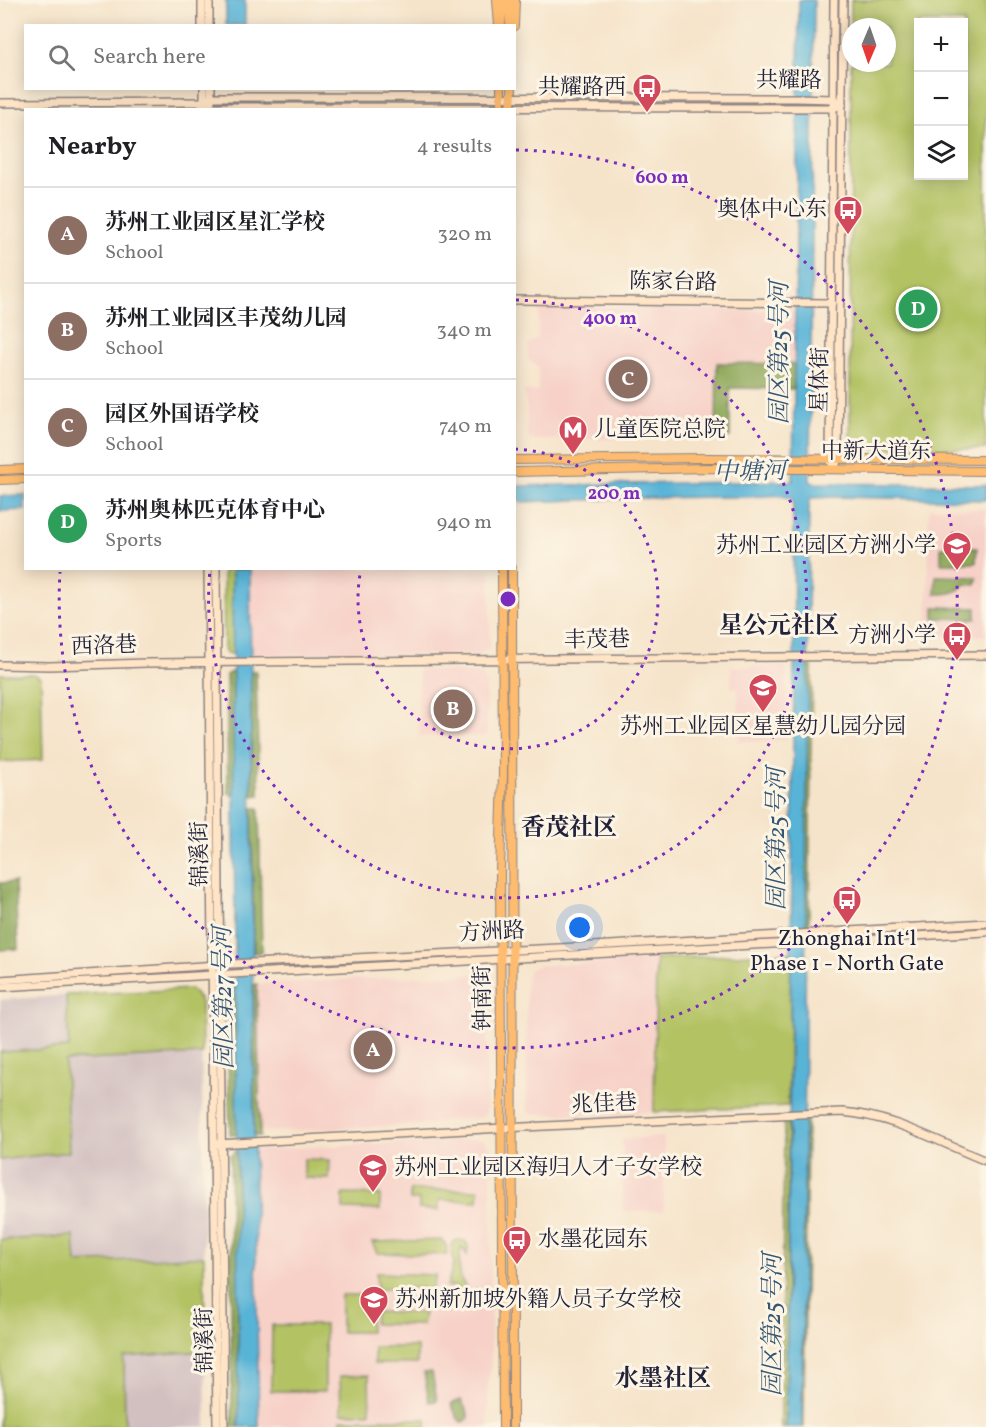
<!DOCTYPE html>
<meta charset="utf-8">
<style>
body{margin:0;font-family:Vollkorn,"Noto Serif SC",serif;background:#f6f6f6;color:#202124}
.controls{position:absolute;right:18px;top:18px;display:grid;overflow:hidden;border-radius:0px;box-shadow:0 3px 15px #0003}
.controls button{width:54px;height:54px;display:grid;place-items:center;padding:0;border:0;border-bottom:2px solid #e0e0e0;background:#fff;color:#202124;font:30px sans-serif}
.compass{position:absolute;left:842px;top:18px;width:54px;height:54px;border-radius:50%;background:#fff;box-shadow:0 3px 15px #0003;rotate:182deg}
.you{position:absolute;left:580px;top:928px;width:21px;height:21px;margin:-15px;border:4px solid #fff;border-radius:50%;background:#1a73e8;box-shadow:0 0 0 9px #1a73e833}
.badge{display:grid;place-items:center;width:39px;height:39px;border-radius:50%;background:#7c3aed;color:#fff;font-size:20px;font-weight:700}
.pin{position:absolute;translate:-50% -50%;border:3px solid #fff;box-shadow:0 2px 6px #0006}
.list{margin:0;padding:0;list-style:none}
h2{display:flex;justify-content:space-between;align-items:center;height:78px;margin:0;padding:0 24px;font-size:26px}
h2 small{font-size:20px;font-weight:400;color:#757577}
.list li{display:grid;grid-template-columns:39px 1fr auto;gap:18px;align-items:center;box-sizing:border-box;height:96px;padding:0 24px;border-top:2px solid #e0e0e0}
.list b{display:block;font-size:22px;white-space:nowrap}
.list p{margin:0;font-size:20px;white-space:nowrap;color:#757577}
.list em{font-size:20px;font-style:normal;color:#757577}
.icon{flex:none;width:33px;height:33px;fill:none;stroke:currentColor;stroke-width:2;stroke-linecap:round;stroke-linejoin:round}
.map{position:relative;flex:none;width:986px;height:1427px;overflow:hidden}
.search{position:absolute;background:#fff;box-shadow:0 3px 15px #0003;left:24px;top:24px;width:492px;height:66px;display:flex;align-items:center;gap:15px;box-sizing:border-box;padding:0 21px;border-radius:0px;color:#757577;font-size:22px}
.panel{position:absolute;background:#fff;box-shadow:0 3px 15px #0003;left:24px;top:108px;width:492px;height:462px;border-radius:0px}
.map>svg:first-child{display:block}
.built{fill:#f7d1c8}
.industrial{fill:#d2bfc0}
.green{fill:#b3c264;stroke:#6a7250;stroke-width:1.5;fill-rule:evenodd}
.forest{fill:#8ea85a;stroke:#58654a;stroke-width:1.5}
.water{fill:#59b4d7;stroke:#3e6b89;stroke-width:1.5}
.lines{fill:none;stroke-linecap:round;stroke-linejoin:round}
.secondary-casing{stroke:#8c8382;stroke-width:10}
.primary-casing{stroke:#8c8382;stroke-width:10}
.secondary{stroke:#ffe4c6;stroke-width:7}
.primary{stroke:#febc70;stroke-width:8}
.ring{fill:none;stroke:#7b2cbf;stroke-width:3;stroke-dasharray:3 6}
.labels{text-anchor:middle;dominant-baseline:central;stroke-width:6;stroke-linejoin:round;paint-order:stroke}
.street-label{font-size:22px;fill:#22223b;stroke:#fcf5e5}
.poi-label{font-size:22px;fill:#22223b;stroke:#fcf5e5;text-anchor:end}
.water-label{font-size:24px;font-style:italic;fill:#355572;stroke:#fcf5e5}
.neighbourhood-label{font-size:24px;font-weight:bold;fill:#22223b;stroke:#fcf5e5}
.centre{fill:#7b2cbf;stroke:#fcf5e5;stroke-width:3}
.ring-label{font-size:18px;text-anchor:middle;font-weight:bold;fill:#7b2cbf;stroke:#fcf5e5;stroke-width:6;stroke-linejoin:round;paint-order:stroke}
</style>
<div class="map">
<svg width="986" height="1427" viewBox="0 0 986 1427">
<rect width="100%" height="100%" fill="#fcf5e5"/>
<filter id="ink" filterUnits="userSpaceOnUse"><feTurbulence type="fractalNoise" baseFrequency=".0167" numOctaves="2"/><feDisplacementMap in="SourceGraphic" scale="12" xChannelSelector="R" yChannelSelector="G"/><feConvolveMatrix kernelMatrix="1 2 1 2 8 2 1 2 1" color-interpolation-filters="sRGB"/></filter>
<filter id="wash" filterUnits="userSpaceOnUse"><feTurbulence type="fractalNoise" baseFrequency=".008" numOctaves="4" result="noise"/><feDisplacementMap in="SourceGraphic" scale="24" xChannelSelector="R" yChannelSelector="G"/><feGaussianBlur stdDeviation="1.35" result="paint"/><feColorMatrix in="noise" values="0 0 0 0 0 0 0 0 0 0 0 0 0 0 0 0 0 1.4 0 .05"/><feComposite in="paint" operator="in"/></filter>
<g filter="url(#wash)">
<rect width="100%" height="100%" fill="#f6e4ca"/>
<g class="built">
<polygon points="539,305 794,311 794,364 717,363 716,437 530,440 527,434 527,409 524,391 538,391 538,366 528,360 528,344 538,338"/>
<polygon points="929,508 986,509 986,636 927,635"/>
<polygon points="250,569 490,569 490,647 479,655 251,654"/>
<polygon points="787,666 787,740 739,742 738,688 731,688 731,667"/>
<polygon points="419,670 481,673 486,682 487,736 419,736"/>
<polygon points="656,959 654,1112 607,1115 530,1114 527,1107 526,978 529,970 538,966"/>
<polygon points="478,974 483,976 487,982 487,1109 485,1115 481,1118 448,1120 433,1124 259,1132 257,984"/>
<polygon points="664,1137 664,1157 667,1157 667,1174 664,1174 664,1211 623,1211 622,1139"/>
<polygon points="479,1139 487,1143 491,1150 491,1364 488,1383 488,1427 259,1427 254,1150"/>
</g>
<polygon class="industrial" points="118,992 134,994 192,992 201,999 206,1427 0,1427 0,1000"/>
<g class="green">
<path d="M851,0H986V449L855,448L851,446L850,443L851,63H887V27H851ZM918,22H964V176H918Z"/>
<rect x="623" y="360" width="11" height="21"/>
<polygon points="223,569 232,569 233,654 226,653 224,647"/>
<polygon points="0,674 34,674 41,678 43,760 0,762"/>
<polygon points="791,952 788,1106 654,1112 656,959"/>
<polygon points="191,989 201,1002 202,1054 65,1061 69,1152 0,1160 0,1052 69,1048 66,995"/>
<polygon points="784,1122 788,1122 786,1427 781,1427"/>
<polygon points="304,1159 330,1160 329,1179 304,1178"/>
<polygon points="410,1190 479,1190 478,1201 439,1200 439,1210 419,1209 419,1200 410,1200"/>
<polygon points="343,1194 380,1195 380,1210 343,1209"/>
<polygon points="74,1236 76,1263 204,1256 205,1351 124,1357 125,1427 0,1427 0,1240"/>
<polygon points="442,1240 446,1245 447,1255 377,1253 372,1242"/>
<path d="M459,1240L465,1241L468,1246L467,1255L461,1247C459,1263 457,1274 466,1288L465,1291L457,1290L458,1288L451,1285L450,1288L447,1286L454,1263L451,1245L454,1241Z"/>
<polygon points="376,1273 436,1275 429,1294 424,1295 423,1288 377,1289"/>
<rect x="341" y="1295" width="29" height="37"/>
<polygon points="375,1312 424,1313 422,1325 374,1324"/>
<polygon points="272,1325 325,1325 325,1391 271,1391"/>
<rect x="374" y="1347" width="43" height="17"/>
<polygon points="369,1375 370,1413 341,1413 340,1376"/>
<rect x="341" y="1419" width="85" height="8"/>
</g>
<g class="forest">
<polygon points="717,363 794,364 794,389 730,388 730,437 716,437"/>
<polygon points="941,547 977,548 976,563 941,563"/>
<path d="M936,576L977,577L976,585L964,584C958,594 946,594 935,594Z"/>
<polygon points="934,607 976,608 976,619 934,618"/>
<polygon points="808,666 812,666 809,924 805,924"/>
<polygon points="233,671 234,797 228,792 226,675"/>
<polygon points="251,671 256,671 259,795 252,796"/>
<polygon points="252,808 259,808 262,952 254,953"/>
<polygon points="15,882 18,949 0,950 0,883"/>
<polygon points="234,984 235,984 237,1135 230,1135 228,1062 230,988"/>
<polygon points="254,984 257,984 260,1136 254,1136"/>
<polygon points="804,1121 807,1121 804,1427 802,1427"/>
<polygon points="237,1150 239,1427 232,1427 230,1156"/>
<polygon points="432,1372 437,1401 429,1402 424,1373"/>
<polygon points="461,1400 468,1413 468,1419 462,1422 458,1419 451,1404"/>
</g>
<g class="water">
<rect x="226" y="0" width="19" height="25"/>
<path d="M799,0H814L810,481L813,483L986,485V500L834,497L812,498L809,500L802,1427H786L794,666L793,500C782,492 761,497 748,497C670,496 591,500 515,502L514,486L793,481Z"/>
<polygon points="25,495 25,510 0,511 0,496"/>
<polygon points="232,569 250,569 254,1143 259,1427 239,1427"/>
</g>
</g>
<g filter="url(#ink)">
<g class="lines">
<g class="secondary-casing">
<g id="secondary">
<polyline points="202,0 202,26"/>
<polyline points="209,0 209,26"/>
<polyline points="204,88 204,110"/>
<polyline points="211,88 211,101"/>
<polyline points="204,102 211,97 797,98 833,99 842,104"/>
<polyline points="204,102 211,107 833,108 842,104"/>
<polyline points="0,103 204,102"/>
<polyline points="514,300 832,303"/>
<polyline points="832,464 830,459 834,0"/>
<polyline points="834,469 838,459 843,0"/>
<polyline points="208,568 217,1427"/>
<polyline points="216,568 224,1427"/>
<polyline points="0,665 50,666 147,663 986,655"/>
<polyline points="0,980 231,964 559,948 986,923"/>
<polyline points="0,987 986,932"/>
<path d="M217,1144L503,1128L842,1112C894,1116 938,1142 986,1161"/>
</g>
</g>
<g class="primary-casing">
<g id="primary">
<polyline points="497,0 499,26"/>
<polyline points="509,0 510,26"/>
<polyline points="501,26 503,0"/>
<polyline points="514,26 515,0"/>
<polyline points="501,88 501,110"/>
<polyline points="511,110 512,88"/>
<polyline points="514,460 709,458 986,460"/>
<polyline points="0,470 26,469"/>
<polyline points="514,472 709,468 986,471"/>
<polyline points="0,480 26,479"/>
<polyline points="502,568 503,774 500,871 503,1427"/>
<polyline points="512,568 513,1427"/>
</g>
</g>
<use href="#secondary" class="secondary"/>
<use href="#primary" class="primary"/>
</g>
</g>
<g class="ring">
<path d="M515 449A150 150 0 1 1 361 569"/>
<path d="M516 300A299 299 0 1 1 210 570"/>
<path d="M516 150A449 449 0 1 1 60 572"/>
</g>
<defs>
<g id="bus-pin" transform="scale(1.5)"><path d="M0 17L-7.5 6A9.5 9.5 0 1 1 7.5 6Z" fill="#d1495b" stroke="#fcf5e5"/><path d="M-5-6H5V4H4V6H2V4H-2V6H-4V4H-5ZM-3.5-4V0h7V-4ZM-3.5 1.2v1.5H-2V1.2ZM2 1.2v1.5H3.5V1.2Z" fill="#fff"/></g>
<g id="metro-pin" transform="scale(1.5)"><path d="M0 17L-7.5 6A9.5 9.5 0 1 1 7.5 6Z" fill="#d1495b" stroke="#fcf5e5"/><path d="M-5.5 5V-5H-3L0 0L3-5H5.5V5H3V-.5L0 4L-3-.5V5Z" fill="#fff"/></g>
<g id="school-pin" transform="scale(1.5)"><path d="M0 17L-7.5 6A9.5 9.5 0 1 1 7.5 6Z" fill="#d1495b" stroke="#fcf5e5"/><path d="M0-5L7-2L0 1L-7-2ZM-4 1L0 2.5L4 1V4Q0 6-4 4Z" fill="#fff"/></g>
</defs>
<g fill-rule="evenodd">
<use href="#bus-pin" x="647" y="88"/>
<use href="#bus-pin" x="848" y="210"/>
<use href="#metro-pin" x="573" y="430"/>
<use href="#school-pin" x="957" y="546"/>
<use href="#bus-pin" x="957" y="636"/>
<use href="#school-pin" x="763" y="688"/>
<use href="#bus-pin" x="847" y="900"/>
<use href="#school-pin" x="373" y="1168"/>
<use href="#bus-pin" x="517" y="1240"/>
<use href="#school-pin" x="374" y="1300"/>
</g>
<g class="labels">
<g class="street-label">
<text x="789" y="81">共耀路</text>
<text transform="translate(673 283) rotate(1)">陈家台路</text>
<text transform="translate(821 380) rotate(-89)">星体街</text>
<text x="876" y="452">中新大道东</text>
<text transform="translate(597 641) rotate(-1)">丰茂巷</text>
<text transform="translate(104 647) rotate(-2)">西洛巷</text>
<text transform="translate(201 854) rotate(-91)">锦溪街</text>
<text transform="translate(492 933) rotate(-3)">方洲路</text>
<text transform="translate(484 998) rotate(-91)">钟南街</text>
<text transform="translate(604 1105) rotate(-3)">兆佳巷</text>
<text transform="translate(206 1340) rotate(-91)">锦溪街</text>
</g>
<g class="poi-label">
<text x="626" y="88">共耀路西</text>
<text x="827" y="210">奥体中心东</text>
<text x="594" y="430" text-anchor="start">儿童医院总院</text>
<text x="936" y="546">苏州工业园区方洲小学</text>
<text x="936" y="636">方洲小学</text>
<text x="763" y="727" text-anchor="middle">苏州工业园区星慧幼儿园分园</text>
<text x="847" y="939" text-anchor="middle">Zhonghai Int‘l<tspan x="847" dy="25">Phase 1 - North Gate</tspan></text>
<text x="394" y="1168" text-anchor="start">苏州工业园区海归人才子女学校</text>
<text x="538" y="1240" text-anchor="start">水墨花园东</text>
<text x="395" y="1300" text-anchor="start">苏州新加坡外籍人员子女学校</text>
</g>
<g class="water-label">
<text transform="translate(781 353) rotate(-90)">园区第25号河</text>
<text transform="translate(750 473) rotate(-1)">中塘河</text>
<text transform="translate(778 839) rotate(-90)">园区第25号河</text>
<text transform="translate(225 998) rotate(-91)">园区第27号河</text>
<text transform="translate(774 1325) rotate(-90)">园区第25号河</text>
</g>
<g class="neighbourhood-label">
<text x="779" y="627">星公元社区</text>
<text x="569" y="829">香茂社区</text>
<text x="663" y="1380">水墨社区</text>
</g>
</g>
<circle cx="508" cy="599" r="9" class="centre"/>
<g class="ring-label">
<text x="662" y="183">600 m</text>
<text x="610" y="324">400 m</text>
<text x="614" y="499">200 m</text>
</g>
</svg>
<div class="controls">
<button>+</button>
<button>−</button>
<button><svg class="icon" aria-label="layers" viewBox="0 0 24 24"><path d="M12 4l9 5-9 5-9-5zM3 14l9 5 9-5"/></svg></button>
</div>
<svg class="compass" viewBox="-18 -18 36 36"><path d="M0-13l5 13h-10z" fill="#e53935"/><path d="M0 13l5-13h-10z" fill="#757577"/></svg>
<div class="you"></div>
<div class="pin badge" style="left:373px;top:1050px;background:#8d6e63">A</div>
<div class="pin badge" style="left:453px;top:709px;background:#8d6e63">B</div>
<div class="pin badge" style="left:628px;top:379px;background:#8d6e63">C</div>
<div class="pin badge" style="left:918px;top:309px;background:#2e9e5b">D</div>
<div class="search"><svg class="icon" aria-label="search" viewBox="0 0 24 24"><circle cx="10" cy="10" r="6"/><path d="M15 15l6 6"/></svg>Search here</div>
<section class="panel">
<h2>Nearby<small>4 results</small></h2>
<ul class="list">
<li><span class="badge" style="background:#8d6e63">A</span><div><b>苏州工业园区星汇学校</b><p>School</p></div><em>320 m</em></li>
<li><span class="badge" style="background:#8d6e63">B</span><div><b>苏州工业园区丰茂幼儿园</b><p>School</p></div><em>340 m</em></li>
<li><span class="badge" style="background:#8d6e63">C</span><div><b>园区外国语学校</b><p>School</p></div><em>740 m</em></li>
<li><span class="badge" style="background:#2e9e5b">D</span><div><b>苏州奥林匹克体育中心</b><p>Sports</p></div><em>940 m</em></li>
</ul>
</section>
</div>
